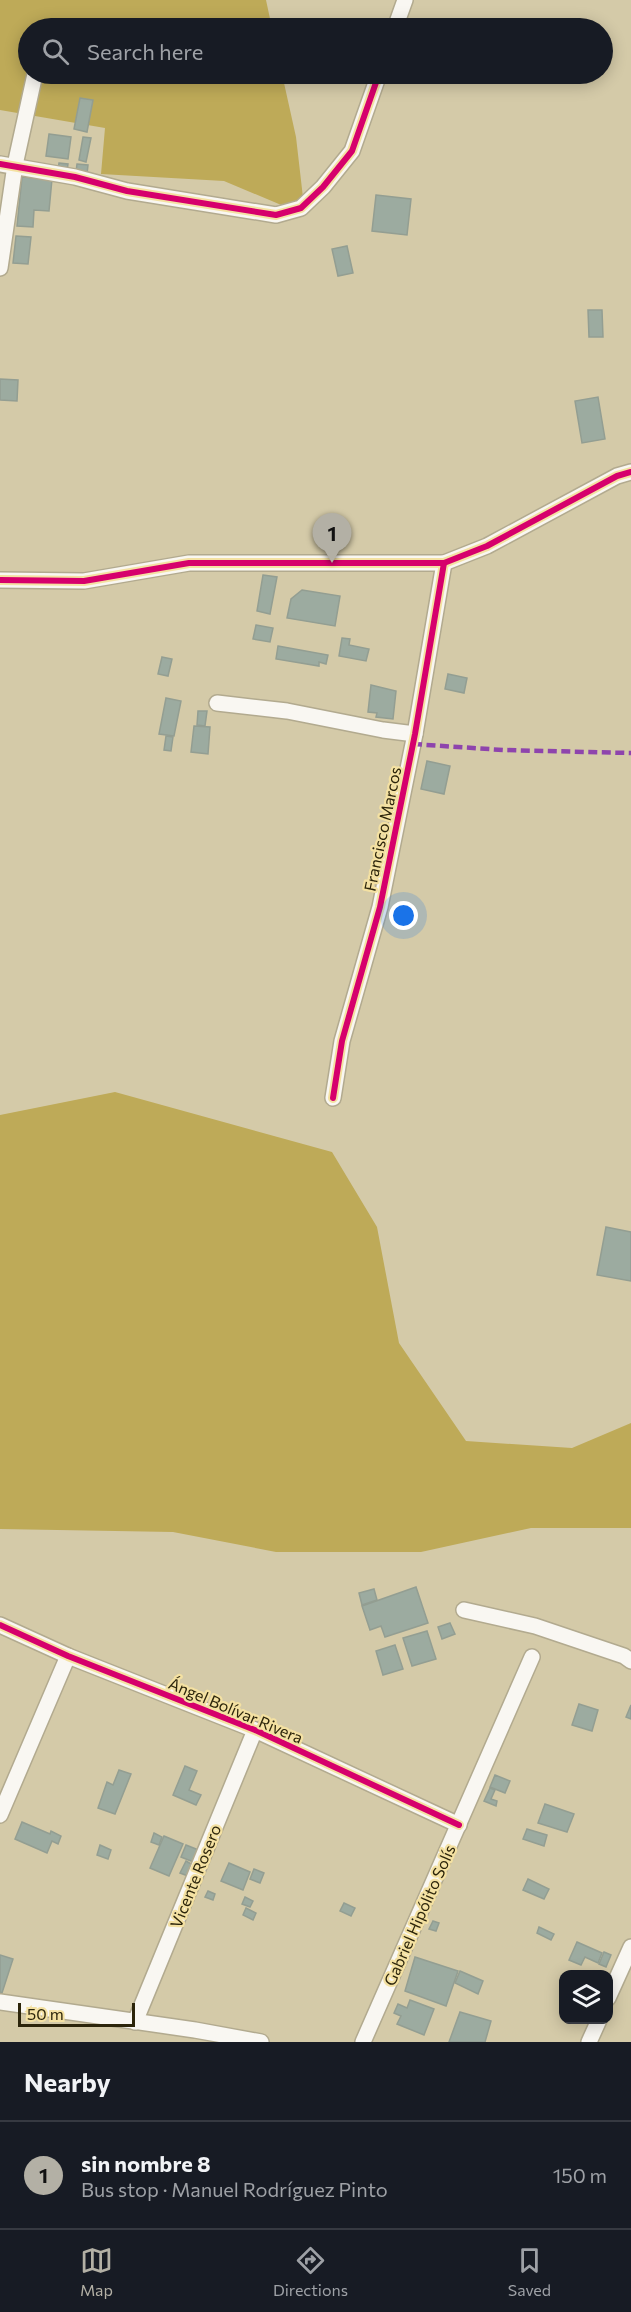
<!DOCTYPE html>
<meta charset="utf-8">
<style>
body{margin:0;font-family:Commissioner,sans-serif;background:#242831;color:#f1f3f6}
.controls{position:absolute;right:18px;bottom:18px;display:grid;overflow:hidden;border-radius:12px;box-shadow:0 3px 15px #0003}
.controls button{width:54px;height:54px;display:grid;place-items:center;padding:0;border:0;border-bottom:2px solid #363941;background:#171b24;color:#f1f3f6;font:30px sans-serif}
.scale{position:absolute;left:18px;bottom:15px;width:117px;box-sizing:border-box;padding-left:6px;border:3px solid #2c250b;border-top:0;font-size:16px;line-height:21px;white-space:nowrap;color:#2c250b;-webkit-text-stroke:4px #f4e1a2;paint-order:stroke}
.you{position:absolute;left:404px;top:916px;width:21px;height:21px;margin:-15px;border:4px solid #fff;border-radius:50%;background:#1a73e8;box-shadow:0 0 0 9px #1a73e833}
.badge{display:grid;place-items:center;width:39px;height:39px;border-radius:50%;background:#b3b0a5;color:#111;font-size:20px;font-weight:700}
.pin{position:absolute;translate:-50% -50px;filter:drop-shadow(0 2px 3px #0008)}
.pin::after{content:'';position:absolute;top:32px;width:21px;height:18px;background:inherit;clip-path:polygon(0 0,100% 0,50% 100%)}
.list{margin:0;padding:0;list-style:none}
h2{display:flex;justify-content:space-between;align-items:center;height:78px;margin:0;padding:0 24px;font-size:26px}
h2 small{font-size:20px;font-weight:400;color:#9ea1a6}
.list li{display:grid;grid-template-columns:39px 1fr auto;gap:18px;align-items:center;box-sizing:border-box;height:108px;padding:0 24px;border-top:2px solid #363941}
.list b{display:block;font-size:22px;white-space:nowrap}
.list p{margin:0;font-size:20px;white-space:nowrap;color:#9ea1a6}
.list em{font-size:20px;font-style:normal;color:#9ea1a6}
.icon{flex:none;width:33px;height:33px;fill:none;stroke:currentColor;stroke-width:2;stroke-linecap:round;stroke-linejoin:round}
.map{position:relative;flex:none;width:631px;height:2042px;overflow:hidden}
.search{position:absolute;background:#171b24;box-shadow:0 3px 15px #0003;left:18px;right:18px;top:18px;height:66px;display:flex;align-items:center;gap:15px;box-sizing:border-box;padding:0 21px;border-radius:33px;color:#9ea1a6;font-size:22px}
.sheet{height:186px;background:#171b24}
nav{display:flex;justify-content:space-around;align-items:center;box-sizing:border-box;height:84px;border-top:2px solid #363941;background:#171b24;font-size:16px;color:#9ea1a6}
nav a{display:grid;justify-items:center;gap:3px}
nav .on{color:#b3b0a5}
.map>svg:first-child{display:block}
.forest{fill:#beaa58}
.building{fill:#9caba0;stroke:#939e92;stroke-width:1.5}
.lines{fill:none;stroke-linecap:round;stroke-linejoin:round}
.minor-casing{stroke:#b2aa8f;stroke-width:18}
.minor{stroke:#f9f7f2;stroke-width:15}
.quiet{stroke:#8e44ad;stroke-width:4.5;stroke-dasharray:9 4.5;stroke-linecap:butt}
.cycleway-casing{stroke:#f4e1a2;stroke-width:10}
.cycleway{stroke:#d6006c;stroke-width:6}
.labels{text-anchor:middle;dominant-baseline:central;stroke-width:4.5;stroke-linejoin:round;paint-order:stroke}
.street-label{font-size:16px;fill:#2c250b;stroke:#f4e1a2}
</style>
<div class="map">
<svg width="631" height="2042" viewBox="0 0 631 2042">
<rect width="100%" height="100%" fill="#d4caa8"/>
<g class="forest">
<polygon points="0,0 266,0 272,28 28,28 28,74 282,74 296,137 305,215 224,181 101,174 105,128 0,110"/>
<polygon points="115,1092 332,1152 377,1227 399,1343 466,1441 572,1448 631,1423 631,1528 531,1528 421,1552 276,1552 173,1532 0,1529 0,1115"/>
</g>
<g class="building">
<polygon points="80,98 93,100 87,132 74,129"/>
<polygon points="49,134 71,137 68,159 46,156"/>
<polygon points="83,137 91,138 86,162 79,160"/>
<polygon points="59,163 68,164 67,171 58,170"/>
<polygon points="77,164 88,165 87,174 76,172"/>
<polygon points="22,177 52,179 49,211 34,210 33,227 17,226"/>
<polygon points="376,195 411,199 407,235 372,231"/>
<polygon points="16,236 31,237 28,264 13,263"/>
<polygon points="347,246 353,273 338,276 332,249"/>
<polygon points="588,310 602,310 603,337 589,337"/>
<polygon points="0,379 18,380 17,401 0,400"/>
<polygon points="598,397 605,439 582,443 575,401"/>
<polygon points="263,575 277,577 270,614 257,611"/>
<polygon points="302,590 340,596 335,626 287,618 291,599"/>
<polygon points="256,625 273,628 270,642 253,639"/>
<polygon points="342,638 350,639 349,645 369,649 366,661 339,656"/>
<polygon points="278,646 328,655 326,664 319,662 319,666 276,659"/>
<polygon points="162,657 172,659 168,676 158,674"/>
<polygon points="448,674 467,678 464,693 445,689"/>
<polygon points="371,685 396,691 393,719 376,717 377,713 368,712"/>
<polygon points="166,698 181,701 174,736 159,734"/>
<polygon points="198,711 207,711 205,726 197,725"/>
<polygon points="194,726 210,727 208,754 191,752"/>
<polygon points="166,736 173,737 171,751 164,750"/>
<polygon points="427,761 450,766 444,794 421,789"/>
<polygon points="606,1227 631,1232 631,1281 597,1275"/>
<polygon points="416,1587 428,1623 385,1637 381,1626 370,1630 362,1606"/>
<polygon points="374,1589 377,1600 362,1605 359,1593"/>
<polygon points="450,1623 455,1634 442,1639 438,1627"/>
<polygon points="427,1631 436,1659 412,1666 403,1638"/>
<polygon points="395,1645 403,1669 383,1675 376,1651"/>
<polygon points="579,1704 598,1710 592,1731 572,1725"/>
<polygon points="631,1705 631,1719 626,1717"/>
<polygon points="185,1766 197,1771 189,1790 201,1795 196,1805 173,1795"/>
<polygon points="119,1770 131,1774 115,1814 98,1808 107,1782 113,1785"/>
<polygon points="495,1775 510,1781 505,1793 490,1787"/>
<polygon points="490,1788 495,1790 491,1799 497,1801 496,1806 484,1801"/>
<polygon points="545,1804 574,1814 567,1832 538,1823"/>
<polygon points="22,1822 50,1834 51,1831 61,1836 58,1844 52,1841 47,1853 15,1839"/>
<polygon points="527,1829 547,1835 544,1846 523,1839"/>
<polygon points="154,1833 162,1837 159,1845 151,1842"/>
<polygon points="164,1836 183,1844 169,1876 150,1868"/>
<polygon points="100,1845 111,1850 108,1859 97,1855"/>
<polygon points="186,1845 201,1851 196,1863 181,1857"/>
<polygon points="186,1861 193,1865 188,1876 180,1873"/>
<polygon points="229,1863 250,1872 243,1890 221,1881"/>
<polygon points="254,1869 264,1873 260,1883 250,1879"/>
<polygon points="528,1879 549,1889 544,1899 523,1890"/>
<polygon points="208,1891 215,1894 213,1900 205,1897"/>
<polygon points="245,1897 253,1901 250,1907 242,1904"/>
<polygon points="344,1903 355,1908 351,1916 340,1911"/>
<polygon points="246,1908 256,1913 253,1920 243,1915"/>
<polygon points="433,1921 439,1923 436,1931 429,1929"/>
<polygon points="539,1927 554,1934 551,1940 537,1933"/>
<polygon points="577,1942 602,1953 598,1963 585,1957 581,1965 569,1960"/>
<polygon points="604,1952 611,1955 606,1967 599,1964"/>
<polygon points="0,1955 13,1959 2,1993 0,1992"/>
<polygon points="415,1957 458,1971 446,2006 405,1991"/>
<polygon points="460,1971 483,1981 478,1994 455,1983"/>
<polygon points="410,2000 434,2009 424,2035 397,2024 401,2016 394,2013 398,2004 407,2008"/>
<polygon points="460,2012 491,2021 485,2042 449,2042"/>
</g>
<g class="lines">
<g class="minor-casing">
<g id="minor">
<polyline points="395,28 405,0"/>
<polyline points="0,164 75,177 127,191 276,215 301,208 323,187 352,151 379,74"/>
<polyline points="0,268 15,165 35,74"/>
<polyline points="0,580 84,581 189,563 444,563 487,546 617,476 631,472"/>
<polyline points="217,703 287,711 383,730 415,734"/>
<polyline points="333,1098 342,1041 380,907 415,734 444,563"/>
<polyline points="464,1610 535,1626 624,1656 631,1661"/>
<polyline points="0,1625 68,1656 255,1730 459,1825"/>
<polyline points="0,1815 68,1656"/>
<polyline points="608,1998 631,1947"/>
<polyline points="0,2002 195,2030 261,2042"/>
<polyline points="135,2022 255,1730"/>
<polyline points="363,2042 532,1657"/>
<polyline points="589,2042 599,2020"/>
</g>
</g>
<use href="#minor" class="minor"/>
<polyline class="quiet" points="413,744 503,750 631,753"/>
<g class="cycleway-casing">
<g id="cycleway">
<polyline points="0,164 75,177 127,191 276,215 301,208 323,187 352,151 379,74"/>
<polyline points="0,580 84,581 189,563 444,563 487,546 617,476 631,472"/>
<polyline points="333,1098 342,1041 380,907 415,734 444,563"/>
<polyline points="0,1625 68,1656 255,1730 459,1825"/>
</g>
</g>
<use href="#cycleway" class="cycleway"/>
</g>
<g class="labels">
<g class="street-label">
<text transform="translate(382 829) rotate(-78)">Francisco Marcos</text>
<text transform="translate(236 1710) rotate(23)">Ángel Bolívar Rivera</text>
<text transform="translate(195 1876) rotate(-68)">Vicente Rosero</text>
<text transform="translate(419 1915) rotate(-66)">Gabriel Hipólito Solís</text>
</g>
</g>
</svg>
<div class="controls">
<button><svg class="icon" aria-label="layers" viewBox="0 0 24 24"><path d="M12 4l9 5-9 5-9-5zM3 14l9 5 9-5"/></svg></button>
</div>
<div class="scale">50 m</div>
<div class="you"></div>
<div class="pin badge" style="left:332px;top:563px">1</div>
<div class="search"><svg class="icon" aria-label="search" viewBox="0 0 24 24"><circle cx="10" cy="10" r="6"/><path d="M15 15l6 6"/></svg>Search here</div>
</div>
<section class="sheet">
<h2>Nearby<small></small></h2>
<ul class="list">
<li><span class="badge">1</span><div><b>sin nombre 8</b><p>Bus stop · Manuel Rodríguez Pinto</p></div><em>150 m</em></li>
</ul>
</section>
<nav>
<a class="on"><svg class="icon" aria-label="map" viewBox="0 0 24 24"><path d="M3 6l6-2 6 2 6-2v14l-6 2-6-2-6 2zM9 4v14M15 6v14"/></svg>Map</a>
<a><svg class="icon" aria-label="directions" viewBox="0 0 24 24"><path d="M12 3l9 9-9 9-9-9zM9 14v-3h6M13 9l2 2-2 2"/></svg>Directions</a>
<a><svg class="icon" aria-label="saved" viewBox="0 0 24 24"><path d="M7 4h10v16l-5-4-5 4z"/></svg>Saved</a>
</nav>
